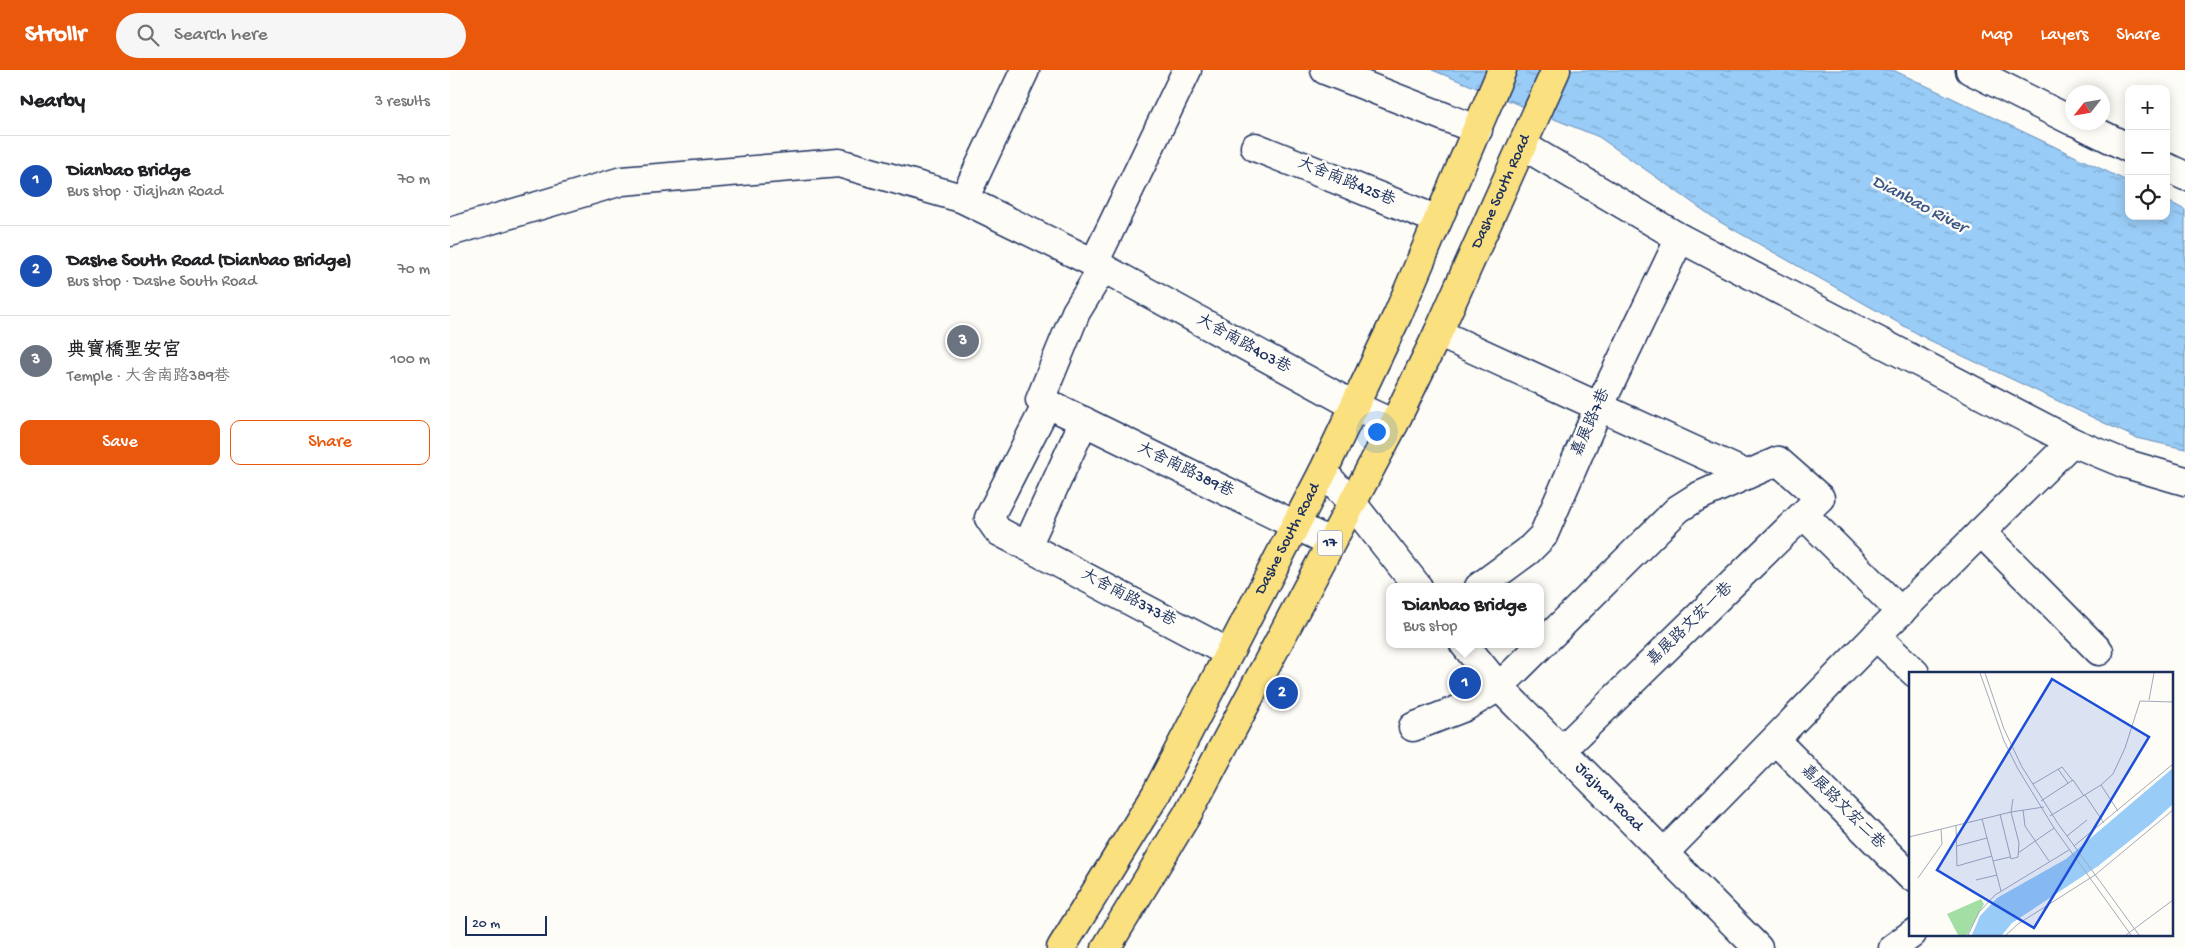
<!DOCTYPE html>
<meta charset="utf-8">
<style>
body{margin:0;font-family:"Gochi Hand","LXGW WenKai TC",sans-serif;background:#f6f6f6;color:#202124}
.controls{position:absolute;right:15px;top:15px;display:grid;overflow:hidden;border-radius:10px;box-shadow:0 2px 12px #0003}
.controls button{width:45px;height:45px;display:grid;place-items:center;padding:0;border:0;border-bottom:1px solid #e0e0e0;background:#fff;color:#202124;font:25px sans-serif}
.compass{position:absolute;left:1615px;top:15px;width:45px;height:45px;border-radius:50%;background:#fff;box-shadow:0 2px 12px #0003;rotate:239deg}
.scale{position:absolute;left:15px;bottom:12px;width:82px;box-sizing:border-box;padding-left:5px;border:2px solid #1b2f5e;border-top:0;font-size:14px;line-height:18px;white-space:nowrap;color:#1b2f5e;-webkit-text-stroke:4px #fdfcf7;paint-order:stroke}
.you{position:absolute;left:926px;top:361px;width:18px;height:18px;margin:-12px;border:4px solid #fff;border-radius:50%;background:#1a73e8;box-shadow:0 0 0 8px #1a73e833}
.badge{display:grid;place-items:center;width:32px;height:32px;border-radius:50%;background:#ea580c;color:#fff;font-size:16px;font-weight:700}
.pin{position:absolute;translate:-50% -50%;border:2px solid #fff;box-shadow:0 1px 5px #0006}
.popup{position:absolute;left:936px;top:513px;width:158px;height:65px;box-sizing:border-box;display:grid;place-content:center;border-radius:10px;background:#fff;filter:drop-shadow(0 1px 4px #0005);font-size:16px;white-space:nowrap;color:#757577}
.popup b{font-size:19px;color:#202124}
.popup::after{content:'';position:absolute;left:50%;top:100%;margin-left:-10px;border:10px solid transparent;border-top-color:#fff}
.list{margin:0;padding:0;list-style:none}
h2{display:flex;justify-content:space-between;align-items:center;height:65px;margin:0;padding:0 20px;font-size:21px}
h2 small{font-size:16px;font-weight:400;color:#757577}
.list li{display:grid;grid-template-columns:32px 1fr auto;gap:15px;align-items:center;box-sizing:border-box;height:90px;padding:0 20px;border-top:1px solid #e0e0e0}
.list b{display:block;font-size:19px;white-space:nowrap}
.list p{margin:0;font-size:16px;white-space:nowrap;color:#757577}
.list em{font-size:16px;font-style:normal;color:#757577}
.actions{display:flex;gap:10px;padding:15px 20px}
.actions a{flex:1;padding:11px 0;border:1px solid #ea580c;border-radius:10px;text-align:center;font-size:18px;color:#ea580c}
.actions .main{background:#ea580c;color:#fff}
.icon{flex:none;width:28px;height:28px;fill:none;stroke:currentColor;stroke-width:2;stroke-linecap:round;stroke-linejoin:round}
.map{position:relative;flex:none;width:1735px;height:878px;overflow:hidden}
header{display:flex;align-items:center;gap:30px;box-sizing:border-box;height:70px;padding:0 25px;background:#ea580c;color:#fff}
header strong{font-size:24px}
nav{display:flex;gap:28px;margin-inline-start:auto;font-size:18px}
.search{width:350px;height:45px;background:#f6f6f6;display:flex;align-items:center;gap:12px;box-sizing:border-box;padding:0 18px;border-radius:28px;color:#757577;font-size:19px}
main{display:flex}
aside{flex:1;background:#fff}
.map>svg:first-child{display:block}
.water{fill:url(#water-ripples);stroke:#678db9}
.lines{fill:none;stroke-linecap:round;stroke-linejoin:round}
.minor-casing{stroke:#1b2f5e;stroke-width:31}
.major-casing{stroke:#1b2f5e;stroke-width:31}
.minor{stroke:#fdfcf7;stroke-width:28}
.major{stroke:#fbe080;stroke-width:28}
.labels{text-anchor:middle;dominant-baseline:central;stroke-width:5;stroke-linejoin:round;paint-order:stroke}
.shield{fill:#fdfcf7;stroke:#5f6c8c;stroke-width:1}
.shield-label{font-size:15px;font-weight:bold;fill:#1b2f5e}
.street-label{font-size:16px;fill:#1b2f5e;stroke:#fdfcf7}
.water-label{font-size:18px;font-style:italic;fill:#3a5684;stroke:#fdfcf7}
.inset-road{fill:none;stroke:#a3aaba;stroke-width:1}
.view{fill:#1d4ed8;fill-opacity:0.15;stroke:#1d4ed8;stroke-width:2.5}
.inset-edge{fill:none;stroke:#1b2f5e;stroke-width:2.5}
</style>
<header>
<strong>Strollr</strong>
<div class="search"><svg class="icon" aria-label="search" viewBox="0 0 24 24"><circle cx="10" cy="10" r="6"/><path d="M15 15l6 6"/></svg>Search here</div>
<nav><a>Map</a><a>Layers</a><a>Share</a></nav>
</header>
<main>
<aside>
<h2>Nearby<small>3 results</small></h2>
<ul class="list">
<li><span class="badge" style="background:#1a4fb4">1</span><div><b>Dianbao Bridge</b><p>Bus stop · Jiajhan Road</p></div><em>70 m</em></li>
<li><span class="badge" style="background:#1a4fb4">2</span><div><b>Dashe South Road (Dianbao Bridge)</b><p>Bus stop · Dashe South Road</p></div><em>70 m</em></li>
<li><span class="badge" style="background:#6b7280">3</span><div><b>典寶橋聖安宮</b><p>Temple · 大舍南路389巷</p></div><em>100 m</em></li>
</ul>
<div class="actions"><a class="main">Save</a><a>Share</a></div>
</aside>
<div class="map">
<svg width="1735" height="878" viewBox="0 0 1735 878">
<defs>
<pattern id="water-ripples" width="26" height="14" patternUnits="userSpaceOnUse" patternTransform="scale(1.25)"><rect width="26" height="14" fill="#99ccf6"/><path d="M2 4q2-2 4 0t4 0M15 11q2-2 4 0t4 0" fill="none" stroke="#7ca6ca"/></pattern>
</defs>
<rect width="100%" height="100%" fill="#fdfcf7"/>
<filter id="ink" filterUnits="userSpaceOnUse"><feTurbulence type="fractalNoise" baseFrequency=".02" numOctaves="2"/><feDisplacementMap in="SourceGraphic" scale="10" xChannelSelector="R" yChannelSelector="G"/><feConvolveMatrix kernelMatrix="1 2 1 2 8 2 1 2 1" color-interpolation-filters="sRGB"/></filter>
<g filter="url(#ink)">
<polygon class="water" points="982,0 1443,0 1679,112 1679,146 1716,146 1716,130 1735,140 1735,379 1686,368 1477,269 1270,152 1149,67"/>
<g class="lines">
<g class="minor-casing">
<g id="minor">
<polyline points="875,0 1028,60"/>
<polyline points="1520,0 1622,51"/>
<polyline points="1626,52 1679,78"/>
<polyline points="1074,76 1230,168 1622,372 1673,393 1735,411"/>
<polyline points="805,77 988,150"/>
<polyline points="1716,97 1735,106"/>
<polyline points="514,129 575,0"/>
<polyline points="0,162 172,111 389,93 511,128 644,193 905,336 944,354"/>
<polyline points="644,193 737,0"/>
<polyline points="653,198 626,242 590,330 880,472"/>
<polyline points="988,263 1296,404"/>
<polyline points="597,334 539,448 548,461 779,583"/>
<polyline points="873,402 902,433 968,517"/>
<polyline points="1354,445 1451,542"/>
<polyline points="1531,462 1649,581"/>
<polyline points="577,476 634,351"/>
<polyline points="1029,517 1078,481 1093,466 1149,337 1230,168"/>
<polyline points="1426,566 1465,603"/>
<path id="s1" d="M1014,574L1049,617L1308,878"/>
<polyline points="963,657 1015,637 1049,617 1228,439 1247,427 1328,391 1370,428 1111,681"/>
<polyline points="1325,670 1460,806"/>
<polyline points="1214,783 1426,566 1622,372"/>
<polyline points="1443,878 1462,864"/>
</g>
</g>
<g class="major-casing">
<g id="major">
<path id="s2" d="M611,878L706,724L873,402L948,244L1052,0"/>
<path id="s3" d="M656,878L738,743L944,354L988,263L1106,0"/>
</g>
</g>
<use href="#minor" class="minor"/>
<use href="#major" class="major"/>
</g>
</g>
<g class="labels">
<rect class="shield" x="867.5" y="460.5" width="25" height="25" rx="4"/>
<g class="shield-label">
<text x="880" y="473">17</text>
</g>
<g class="street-label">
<text transform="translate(896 113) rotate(22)">大舍南路425巷</text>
<text stroke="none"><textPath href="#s3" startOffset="854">Dashe South Road</textPath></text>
<text transform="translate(793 275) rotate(29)">大舍南路403巷</text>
<text transform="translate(1142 353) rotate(-66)">嘉展路7巷</text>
<text transform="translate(735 401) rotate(26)">大舍南路389巷</text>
<text stroke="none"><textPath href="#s2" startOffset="468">Dashe South Road</textPath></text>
<text transform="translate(678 529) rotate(28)">大舍南路373巷</text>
<text transform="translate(1241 555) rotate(-44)">嘉展路文宏一巷</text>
<text stroke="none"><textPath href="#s1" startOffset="211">Jiajhan Road</textPath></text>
<text transform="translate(1392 738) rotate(45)">嘉展路文宏二巷</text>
</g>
<g class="water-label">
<text transform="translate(1469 135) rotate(28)">Dianbao River</text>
</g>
</g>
<g transform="translate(1459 602)">
<rect width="264" height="264" fill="#fdfcf7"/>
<path d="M72,227L75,232L58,263H49L38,242Z" fill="#a3dea5"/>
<path d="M264,96V132L243,151L189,194L103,251L93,263H63L71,244L88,226L157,187Z" fill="#99ccf6"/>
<path class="inset-road" d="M71,1L95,69L109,97L145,156L222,263M76,1L95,57L113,95L150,153L230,263M240,28L245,1M149,97L159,111M124,112L153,95L164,109M192,113L209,139M176,123L195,151M132,129L164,108L175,124M114,138L116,154L140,189M91,142L102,187L109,185L110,171L102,140L104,127M141,144L192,113L204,102L216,76L231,29L264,30M73,147L92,219M47,153L48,194L83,184M158,164L178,148M0,165L102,140L135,135M48,174L78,166M165,174L264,92M109,181L145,156M84,189L101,185M9,206L33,172L32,157M67,208L88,203M59,263L70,240L86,223L160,178M97,263L109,252L186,203L264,138M217,263L264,228"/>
<path class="view" d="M143,7L240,65L125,256L28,198Z"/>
<rect width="264" height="264" class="inset-edge"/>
</g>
</svg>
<div class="controls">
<button>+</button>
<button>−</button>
<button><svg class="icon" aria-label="locate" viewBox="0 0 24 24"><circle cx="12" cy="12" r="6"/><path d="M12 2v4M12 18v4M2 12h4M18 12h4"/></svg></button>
</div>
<svg class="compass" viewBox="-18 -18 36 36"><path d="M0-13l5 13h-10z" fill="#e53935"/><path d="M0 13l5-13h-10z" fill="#757577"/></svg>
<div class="scale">20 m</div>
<div class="you"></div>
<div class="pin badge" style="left:1015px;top:613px;background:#1a4fb4">1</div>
<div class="popup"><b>Dianbao Bridge</b>Bus stop</div>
<div class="pin badge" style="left:832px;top:623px;background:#1a4fb4">2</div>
<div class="pin badge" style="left:513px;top:271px;background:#6b7280">3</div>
</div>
</main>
